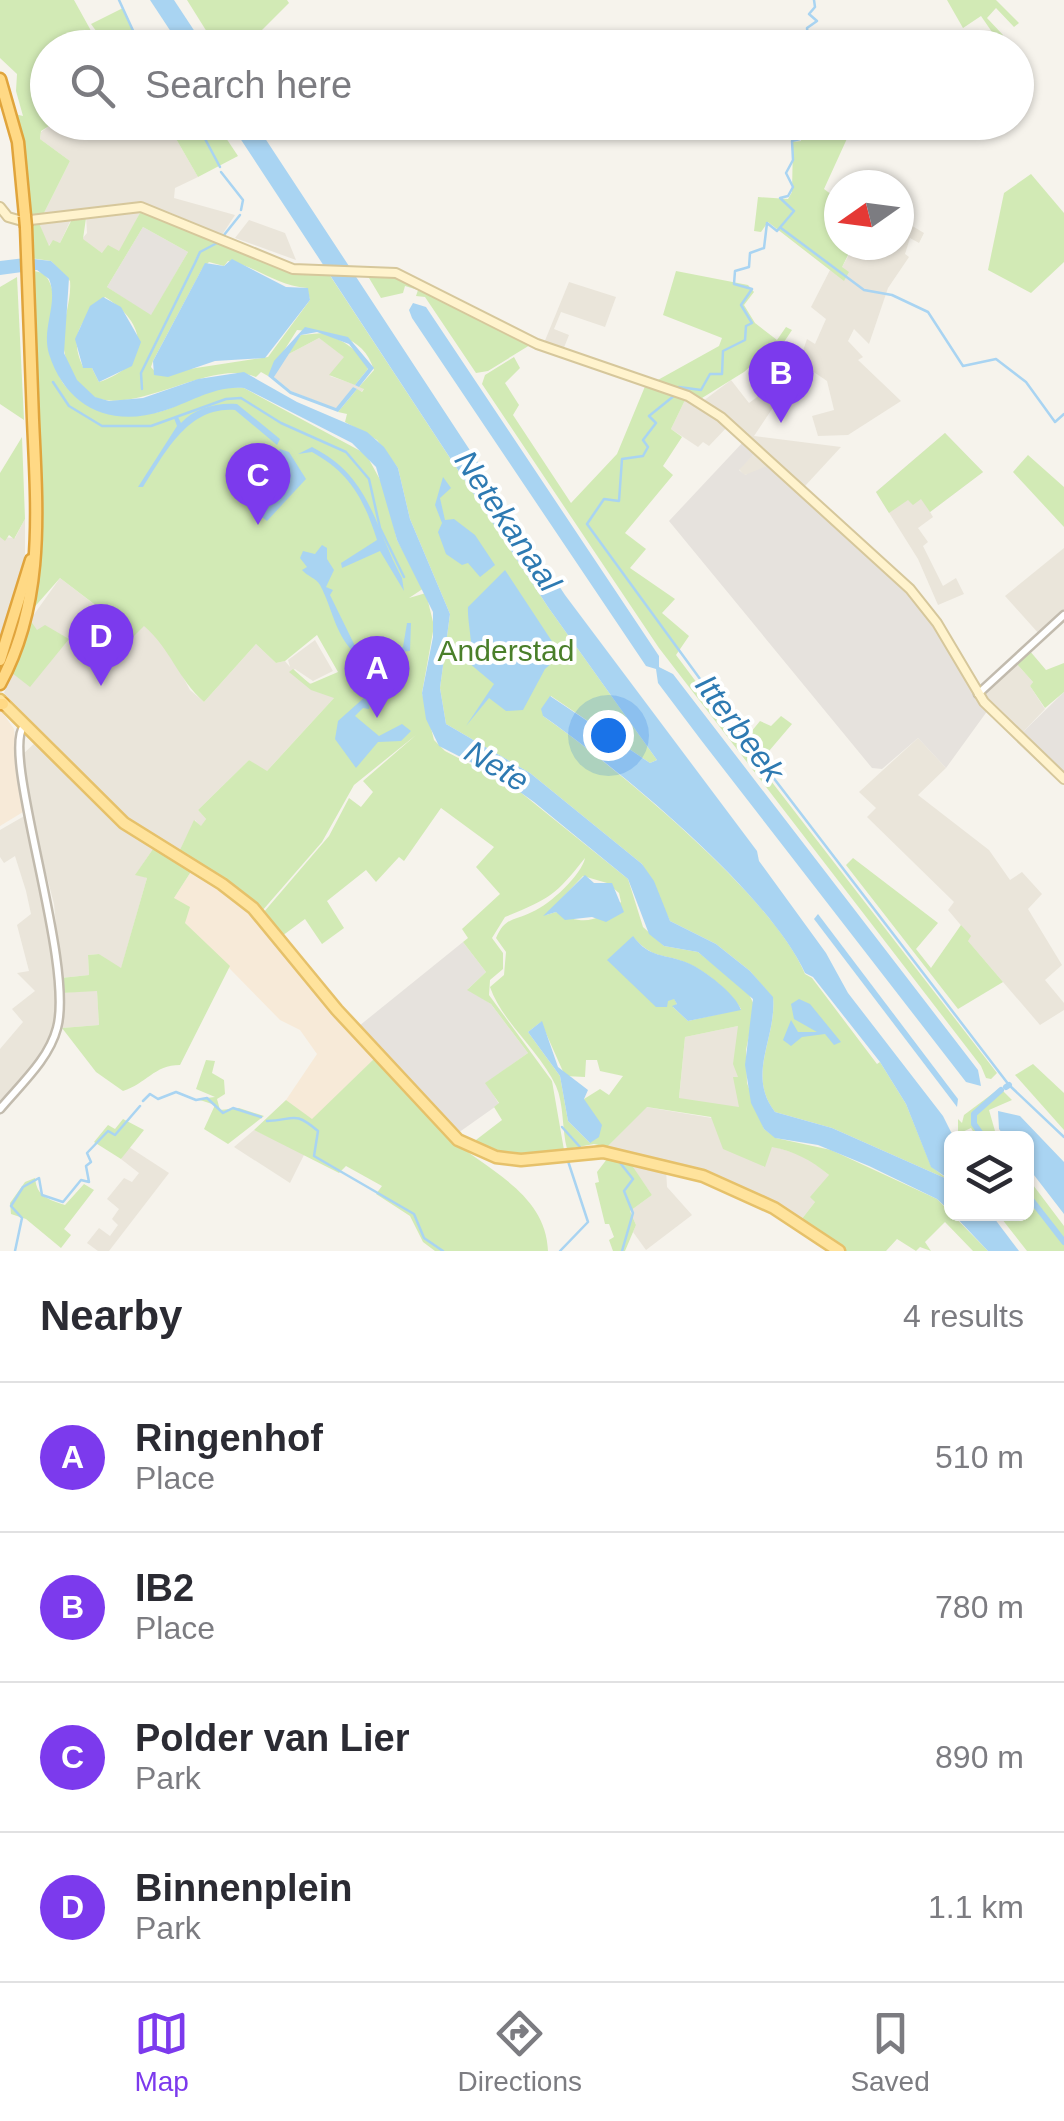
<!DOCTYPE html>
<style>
body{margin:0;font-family:Arial,sans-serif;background:#f2f2f3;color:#2b2b33}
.controls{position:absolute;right:30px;bottom:30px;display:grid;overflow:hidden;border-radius:15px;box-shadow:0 2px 8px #0004}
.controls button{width:90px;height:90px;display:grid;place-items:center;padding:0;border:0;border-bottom:2px solid #e1e1e2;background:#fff;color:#2b2b33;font:50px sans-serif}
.compass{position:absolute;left:824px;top:170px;width:90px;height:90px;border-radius:50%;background:#fff;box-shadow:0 2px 8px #0004;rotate:256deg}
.you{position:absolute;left:608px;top:735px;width:35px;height:35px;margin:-25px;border:8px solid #fff;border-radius:50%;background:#1a73e8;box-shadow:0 0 0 15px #1a73e833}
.badge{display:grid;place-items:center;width:65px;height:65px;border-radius:50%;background:#7c3aed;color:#fff;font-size:32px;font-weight:700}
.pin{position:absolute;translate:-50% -82px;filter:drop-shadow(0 2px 5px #0008)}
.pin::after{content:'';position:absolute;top:52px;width:35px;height:30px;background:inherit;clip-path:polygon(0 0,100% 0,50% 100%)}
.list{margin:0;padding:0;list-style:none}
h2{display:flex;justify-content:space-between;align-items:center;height:130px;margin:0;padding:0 40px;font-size:42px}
h2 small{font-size:32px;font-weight:400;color:#7c7c81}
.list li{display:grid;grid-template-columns:65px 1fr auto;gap:30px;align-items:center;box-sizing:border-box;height:150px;padding:0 40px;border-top:2px solid #e1e1e2}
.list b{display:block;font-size:38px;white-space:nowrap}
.list p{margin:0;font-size:32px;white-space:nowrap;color:#7c7c81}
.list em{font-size:32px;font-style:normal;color:#7c7c81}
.icon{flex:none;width:55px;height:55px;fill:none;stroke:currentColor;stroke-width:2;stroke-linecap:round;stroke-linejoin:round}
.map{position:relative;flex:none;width:1064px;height:1251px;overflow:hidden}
.search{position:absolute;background:#fff;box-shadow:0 2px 8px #0004;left:30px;right:30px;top:30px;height:110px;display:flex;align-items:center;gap:25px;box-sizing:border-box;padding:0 35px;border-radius:55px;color:#7c7c81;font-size:38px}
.sheet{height:730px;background:#fff}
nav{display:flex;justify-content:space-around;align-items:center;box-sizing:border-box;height:140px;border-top:2px solid #e1e1e2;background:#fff;font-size:28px;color:#7c7c81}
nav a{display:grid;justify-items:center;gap:5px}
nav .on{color:#7c3aed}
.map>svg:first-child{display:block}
.residential{fill:#eae5da}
.commercial{fill:#f7ead8}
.industrial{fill:#e6e2dd}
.green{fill:#d2eab5;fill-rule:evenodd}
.water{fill:#a9d4f2}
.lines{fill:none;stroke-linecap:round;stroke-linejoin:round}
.stream{stroke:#a9d4f2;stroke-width:2.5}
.river{stroke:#a9d4f2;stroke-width:6}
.tertiary-casing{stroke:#c2bbae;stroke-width:11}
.secondary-casing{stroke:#d6c79b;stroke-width:12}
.primary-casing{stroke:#e6c16a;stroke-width:15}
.trunk-casing{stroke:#e0a43c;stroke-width:15}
.tertiary{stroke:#fff;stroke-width:6}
.secondary{stroke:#fff3cd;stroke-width:8}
.primary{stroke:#ffe39c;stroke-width:10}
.trunk{stroke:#ffd985;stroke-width:10}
.trunk-bridge-casing{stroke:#e0a43c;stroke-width:15;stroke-linecap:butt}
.trunk-bridge{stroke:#ffd985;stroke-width:10}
.labels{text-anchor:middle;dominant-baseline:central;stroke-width:8;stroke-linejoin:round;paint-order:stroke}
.park-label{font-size:30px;fill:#4a7f2a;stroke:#fff}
.water-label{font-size:32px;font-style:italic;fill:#2e7ab2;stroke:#fff}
</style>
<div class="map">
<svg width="1064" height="1251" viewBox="0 0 1064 1251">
<rect width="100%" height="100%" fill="#f6f3ec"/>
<g class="residential">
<polygon points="55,122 167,123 198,177 175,188 174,198 235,215 222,235 171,213 141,204 119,205 74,213 60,243 53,241 48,246 39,223 70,161 40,139 41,132"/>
<polygon points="141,211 120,252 102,253 82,239 87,233 86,215"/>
<polygon points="899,218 924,233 919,243 910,238 905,254 909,257 888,288 869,344 854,329 848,341 863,357 858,360 901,401 848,435 818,436 812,416 834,410 827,381 799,362 807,339 815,344 826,319 811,307 830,270 845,280 842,267 850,253 857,257 860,253 851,245 899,245"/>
<polygon points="249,220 285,233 296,260 235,238"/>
<polygon points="569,282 616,297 605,327 561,312 554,329 569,335 563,350 544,343"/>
<polygon points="319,338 345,357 330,376 365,388 361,392 353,387 336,409 291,391 274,377 285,356"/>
<polygon points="731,380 749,403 764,392 774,406 754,436 841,447 805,486 775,460 761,472 744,475 739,469 756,452 728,426 709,446 703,442 698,447 671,429 686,398 699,404"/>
<polygon points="945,433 983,472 930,512 933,517 918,528 928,542 923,546 943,586 956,578 964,594 938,605 918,559 876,492"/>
<polygon points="25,519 25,554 0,650 0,537 15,538"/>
<polygon points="1064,548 1064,613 1040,635 1005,596"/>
<polygon points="60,578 99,608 127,642 144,625 165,644 190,690 204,702 256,644 276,663 285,661 290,667 288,660 315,640 333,671 313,681 295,669 290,672 335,697 266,772 249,760 198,810 206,819 201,827 195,820 178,854 131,823 4,693 30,620"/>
<polygon points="1016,663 1033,682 1030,686 1045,709 1021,734 983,694"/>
<polygon points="918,738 946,768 918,795 989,850 1010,880 1022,872 1042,894 1028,909 1062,965 1045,980 1064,1003 1064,1010 1040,1025 967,940 970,936 948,910 954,902 867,817 876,808 859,792"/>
<polygon points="37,741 123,827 153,849 136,874 147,878 121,969 99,954 88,955 89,975 61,978 54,904 32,819 21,756"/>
<polygon points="26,815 46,901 57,1016 42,1055 0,1103 0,1049 23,1022 12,1009 35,991 17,973 29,971 17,925 31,914 26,891 15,856 4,863 0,857 0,830"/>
<polygon points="97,990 99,1025 62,1028 62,993"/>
<polygon points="738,1026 738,1077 734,1077 740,1108 679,1099 685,1037"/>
<polygon points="646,1107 712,1118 764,1167 772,1146 807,1157 830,1176 811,1197 815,1202 801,1220 752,1192 692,1168 607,1147"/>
<polygon points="254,1130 305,1153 290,1183 234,1147"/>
<polygon points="129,1147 169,1173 109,1251 98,1251 87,1243 99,1228 110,1236 118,1225 112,1219 119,1209 107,1199 124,1178 132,1182 139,1173 121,1159"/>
<polygon points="630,1164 666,1168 667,1187 692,1215 646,1250 633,1232 636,1225 630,1211 652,1195"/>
</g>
<g class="commercial">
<polygon points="0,709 14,729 23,812 0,826"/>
<polygon points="192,870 260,921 378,1055 312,1120 286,1100 317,1054 300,1030 280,1020 184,922 174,898"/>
</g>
<g class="industrial">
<polygon points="143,227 188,252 151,316 107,287"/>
<polygon points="744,441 756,452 739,470 745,475 769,465 900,585 937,631 973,694 988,710 946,768 918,738 882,769 872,768 669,521"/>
<polygon points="1064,692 1064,776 1021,734"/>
<polygon points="463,942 486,972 468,989 491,1004 528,1053 486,1083 499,1104 458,1133 359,1026"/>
</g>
<g class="green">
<polygon points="0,0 74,0 100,47 48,48 48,122 54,123 41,131 40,139 70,161 43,215 28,216 15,114 23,116 16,91 17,74 0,58"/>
<polygon points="187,0 287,0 289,3 245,47 217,48"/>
<polygon points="947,0 996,0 1019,23 1014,27 996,8 987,18 1003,35 986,47 976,47 992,32 981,16 963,28"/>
<polygon points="123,8 141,47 108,47 91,24"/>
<polygon points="167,123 216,123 238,156 198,177"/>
<polygon points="801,123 829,123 850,132 824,189 839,200 839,245 851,245 861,253 857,257 849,253 842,267 849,272 844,281 768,222 761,232 754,231 758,197 788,199 792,192 793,142 801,141"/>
<polygon points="1031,174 1064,213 1064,262 1031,293 988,270 1004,193"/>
<path d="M141,211L280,268L329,274L548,607L657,760L650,763L551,696L543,716C613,765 774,897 805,974L812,978L877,1064L880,1062L906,1104L931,1166L947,1179L832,1128L775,1112C746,1075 777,1037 773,998L750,971L716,944L670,921L642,864L530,773L446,724L440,688L450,614L410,519L398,468L377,440L345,422L347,414L338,412L357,389L362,392L364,389L359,387L374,370C363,334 329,332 297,330L268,376L261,372L256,377C199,351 85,461 64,350C59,328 72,304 70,281L51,261L30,258L28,224L39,223L49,246L53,240L60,243L72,219L86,218L83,239L102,253L108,245L119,251ZM143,227L188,252L151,315L107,287ZM228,261C257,266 276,286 307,288L310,300L268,357L157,374L151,367L153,361L202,269L209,262L224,266ZM105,297C150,325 150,365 99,382L92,368L83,367C68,334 82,321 105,297Z"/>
<path d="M30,270L43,273C68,297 37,342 63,383C69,393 85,397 96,402C171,438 182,382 244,388L366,454L384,487L397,540L424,588L409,598L426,593L434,626L422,693L434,740L445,751L514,787L628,879L643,927L664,946L698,952L748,992L755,1007L746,1050L747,1083L764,1129L776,1138L831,1150L937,1199L988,1251H973L945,1222L925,1242L931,1251L920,1247L916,1251L897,1239L886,1251H846L801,1220L815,1202L810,1197L829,1175C811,1160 794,1151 772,1147L765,1167L723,1149L711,1117L647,1107L607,1147L594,1144L567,1149C562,1130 564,1104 556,1086C540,1051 502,1022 490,987L504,975L506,952L496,938C505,917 514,921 532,912C551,904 582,874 585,858C555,896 549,899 505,917L492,938L503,953V969L490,980L489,995L552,1081L564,1150L509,1155L472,1143L502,1120L494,1107L499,1103L485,1083L528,1053L491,1004L467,990L486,972L463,942L468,938L462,929L500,894L476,867L494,847L441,808L404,861L399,857L376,882L366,870L327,901L344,928L322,944L305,919L282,936L263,913L329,836L349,798L361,807L373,792L363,781L416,735L354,785L322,842L262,911L220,876L178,854L194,820L201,826L206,819L198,810L249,760L267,771L334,698L311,690L289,672L293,669L310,684L338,672L317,635L285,661L276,663L256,644L204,702C178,679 170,648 144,626L127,643L95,613L98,607L60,578L31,611L42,542ZM583,876L607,883L619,893L621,902C597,922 584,926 556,912L546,915ZM632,936C655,961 661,952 687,963C706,971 731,992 741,1009L688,1021L673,1007L677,1004L674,998L668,1000ZM541,1022L565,1076L585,1077L586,1060H597L600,1071L623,1076L609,1095L600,1089L584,1099L590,1143L568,1121L560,1076L528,1032ZM738,1026L733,1064L738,1077H733L739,1107L679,1098L685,1037Z"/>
<polygon points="676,271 748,285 754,292 744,305 755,323 777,340 786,327 792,330 780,348 775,345 744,372 702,398 656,381 719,346 722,338 663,315"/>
<polygon points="366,273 403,279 530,345 488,371 476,373 425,297 416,296 418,290 405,286 403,293 381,298"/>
<polygon points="17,277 24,420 0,404 0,287"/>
<path d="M323,333C344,341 358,348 368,369L355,385L329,375L344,357L319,338L285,356L301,335Z"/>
<polygon points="514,357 520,368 505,383 519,405 513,415 571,503 617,454 646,384 686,398 671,429 682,437 663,466 673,475 625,533 646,549 630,568 675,599 662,613 689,636 676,655 742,743 760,721 771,726 781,716 792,724 758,764 997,1073 991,1079 986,1078 981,1066 659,648 482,384 485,375"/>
<polygon points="945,433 983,472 930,512 921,499 913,505 908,500 889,513 876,492"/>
<polygon points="22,437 25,519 14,539 9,535 5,541 0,537 0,473"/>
<polygon points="1028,455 1064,487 1064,527 1013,472"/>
<polygon points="30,620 37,630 45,625 69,639 30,687 12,673"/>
<polygon points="1029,650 1046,670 1064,663 1064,692 1045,708 1030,686 1033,682 1016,663"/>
<path d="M153,849L192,870L174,898L190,907L185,923L230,966L180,1065C154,1065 146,1084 123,1091L96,1072L62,1028L99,1025L97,991L62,993L61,978L89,975L88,955L99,954L121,968L147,878L135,875Z"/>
<polygon points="853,858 938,923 916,949 931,968 961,925 971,936 968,941 1003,982 958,1009 846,865"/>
<path d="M378,1055C400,1082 419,1110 444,1133C482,1168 546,1191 548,1251H435L423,1242L410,1216L376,1194L382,1186L346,1166L339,1173L254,1130L286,1100L312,1119Z"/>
<polygon points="206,1060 215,1061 212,1073 224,1080 225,1094 217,1099 220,1110 239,1108 264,1116 228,1144 204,1129 215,1105 176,1092 197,1099 215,1097 196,1089"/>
<polygon points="1033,1064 1064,1093 1064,1130 1015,1075"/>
<polygon points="1000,1088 1012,1100 989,1110 997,1138 977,1138 971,1128 958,1134 958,1119 962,1123 964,1115"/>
<polygon points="123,1119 144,1130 121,1159 94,1142 108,1125 115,1129"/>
<polygon points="617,1156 631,1164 652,1195 630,1211 636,1225 625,1251 613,1251 609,1240 614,1237 609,1224 605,1224 595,1183 599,1182 597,1172 607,1159"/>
<polygon points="1027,1177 1064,1226 1064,1251 1027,1251 998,1214 1026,1214"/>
<path d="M35,1178C37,1197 48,1199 65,1205L84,1184L94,1190L64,1229L71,1235L61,1248L26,1219L11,1214L10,1203L25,1182Z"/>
</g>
<g class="water">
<polygon points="150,0 174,0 205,47 181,47"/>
<path d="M230,123H255L565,595L757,851L759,861L826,953L848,993L943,1116L954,1138L952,1181L931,1167L906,1104L880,1062L813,977L805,973C767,891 618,768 543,716L541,709L550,696L650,763L657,760L548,607Z"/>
<path d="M25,258L51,261L69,278L64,353L77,380L95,397L109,401L143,398L198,379L244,372L297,402L367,432L384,447L398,468L410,519L450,614L440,688L446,724L530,773L642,864L654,881L670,921L716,944L750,971L773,997C777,1038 746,1074 775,1112L832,1128L947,1179L951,1183V1212L937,1199L869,1166L818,1145L775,1138L764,1129L751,1103L745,1065L753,999L698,952L664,946L649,934L628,879L534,802L496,775L439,746L426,719L422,693L433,637V612L397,540L376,467L352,443L244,388C215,385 189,403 163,411C110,428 66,407 49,354C41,327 59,304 49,279L37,270L0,275V261Z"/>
<polygon points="232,259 286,287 308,288 310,300 265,358 215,361 168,377 154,375 153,361 205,263 224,266"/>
<polygon points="103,297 121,307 141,342 132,366 99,382 92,368 83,368 75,339 90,306"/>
<polygon points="413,303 426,307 659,656 659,667 673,674 978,1070 981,1086 966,1082 701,740 658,683 656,669 646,666 412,318 409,310"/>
<polygon points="305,327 348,337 374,368 359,387 355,385 368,369 349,344 317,332 301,335 274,377 291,391 336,408 353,387 357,389 338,412 290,394 268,376 274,361"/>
<path d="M237,404L280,439L277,445L235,410C188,406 165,453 143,487H138L177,426L174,418L178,417L181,423C194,408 218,402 237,404Z"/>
<path d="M312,447C371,477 373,524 402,578L404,591L380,551L342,568L341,563L377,540C364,499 350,473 312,452L298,454Z"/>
<polygon points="280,449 289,452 306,479 267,521 238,499"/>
<polygon points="443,477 451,488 440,498 445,520 454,519 475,535 495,565 480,577 468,563 462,565 446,554 438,532 442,523 435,505"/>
<path d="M322,545L327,548V559L334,570L326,587L333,590L330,595L358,652L403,647L407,623H411L410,651L358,656C335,637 333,609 320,585C316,578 307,576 302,570L307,567L300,558L303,551L315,554Z"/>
<path d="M505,570L561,655L545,669L523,710L506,711L489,698L466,726L494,684L469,663C475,650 467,623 468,607Z"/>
<polygon points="366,696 371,698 369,709 363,708 355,716 379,736 402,724 411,731 401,741 378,742 356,768 335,739 338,721"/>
<polygon points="585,875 594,883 612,883 624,912 606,922 592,917 565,920 556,912 543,916"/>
<polygon points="818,914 958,1099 957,1107 814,919"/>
<path d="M633,936C650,959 664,953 688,963C704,970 736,994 741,1010L688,1021L672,1006L677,1004L674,999L668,1001L667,1007H656L607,960Z"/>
<polygon points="799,999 810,1004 841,1042 834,1045 825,1034 802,1037 791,1046 783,1040 791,1020 798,1032 817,1032 794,1019 791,1004"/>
<polygon points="542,1021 558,1067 588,1090 584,1099 602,1125 599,1137 590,1143 568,1121 560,1076 528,1032"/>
<polygon points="998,1111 1020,1116 1064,1162 1064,1214 1027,1166 1026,1138 1006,1138 999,1129"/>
<polygon points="953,1214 991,1214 1019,1251 988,1251"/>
</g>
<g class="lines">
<g class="stream">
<polyline points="119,0 141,48"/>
<polyline points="804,48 809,45 807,28 817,21 809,14 815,7 814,0"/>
<polyline points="196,122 220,167"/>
<polyline points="221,172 243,200 241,210"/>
<polyline points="781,228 864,290 892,295 928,312 963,366 996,359 1026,382 1055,422 1064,414"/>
<polyline points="224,235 240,215"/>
<polyline points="53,382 69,406 102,426 151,426 226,399 241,398 281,423 346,452 369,479 380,528 404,577"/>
<polyline points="679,387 701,390 710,374 722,374 723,351 745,340 746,326 752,323 741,305 752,289 734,284 735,271 749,267 750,253 764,248 767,223 777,231 794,211 780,198 788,196 793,187 786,173 793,160 792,141 800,139 799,122"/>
<polyline points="142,389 141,373 195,263 200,252 217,243"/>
<polyline points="675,395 649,416 656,423 643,440 648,447 643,456 622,459 619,501 604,499 587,524 746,742 1009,1085 1064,1137"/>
<polyline points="143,1101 150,1094 158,1099 176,1092 196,1100 207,1098 223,1113 233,1108 261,1117"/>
<path d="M267,1121C294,1121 292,1109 318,1131L314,1156L414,1214L424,1238L443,1251"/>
<polyline points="562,1127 580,1147"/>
<polyline points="617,1159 633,1179 624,1191 633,1213 622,1251"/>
<polyline points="15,1251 22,1218 11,1206 23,1187 39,1178 42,1195 63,1202 81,1180 89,1182 86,1166 91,1162 87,1153 108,1131 115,1135 140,1106"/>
<polyline points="560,1251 588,1222 567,1158"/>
</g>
<g class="river">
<polyline points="1006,1087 1009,1085"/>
<polyline points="984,1138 974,1124 974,1114 1001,1090"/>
<polyline points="1026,1193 1064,1242"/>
</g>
<g class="tertiary-casing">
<g id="tertiary">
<polyline points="978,694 1064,615"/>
<path d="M0,1109C21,1084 49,1059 57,1028C75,963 0,752 24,726"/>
</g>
</g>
<g class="secondary-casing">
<polyline id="secondary" points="0,207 8,217 22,221 141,207 293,269 396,273 537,344 688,396 721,417 910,589 937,623 984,702 1064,779"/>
</g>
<g class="primary-casing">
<polyline id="primary" points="0,700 124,823 222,884 253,908 337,1010 458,1140 496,1157 521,1160 603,1152 703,1176 774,1208 839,1251"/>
</g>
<g class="trunk-casing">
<g id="trunk">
<polyline points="0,79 18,142 25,216"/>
<polyline points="0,660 31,560"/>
<path d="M0,684C45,601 37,511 33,420C31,355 28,291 26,227"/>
<polyline points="0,704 3,704"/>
</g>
</g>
<use href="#tertiary" class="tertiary"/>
<use href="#secondary" class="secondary"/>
<use href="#primary" class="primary"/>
<use href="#trunk" class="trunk"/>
<g class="trunk-bridge-casing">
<polyline id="trunk-bridge" points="25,216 26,227"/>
</g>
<use href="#trunk-bridge" class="trunk-bridge"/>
</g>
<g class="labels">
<g class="park-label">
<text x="506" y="650">Anderstad</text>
</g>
<g class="water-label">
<text transform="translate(508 521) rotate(56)">Netekanaal</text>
<text transform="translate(740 728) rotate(53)">Itterbeek</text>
<text transform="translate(497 766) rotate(31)">Nete</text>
</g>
</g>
</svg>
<div class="controls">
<button><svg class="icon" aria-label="layers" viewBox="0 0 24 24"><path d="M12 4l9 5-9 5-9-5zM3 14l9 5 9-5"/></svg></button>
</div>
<svg class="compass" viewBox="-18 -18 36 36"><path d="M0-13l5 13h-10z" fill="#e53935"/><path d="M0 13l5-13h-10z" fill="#7c7c81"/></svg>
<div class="you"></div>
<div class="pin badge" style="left:377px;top:718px">A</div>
<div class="pin badge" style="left:781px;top:423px">B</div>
<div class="pin badge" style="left:258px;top:525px">C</div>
<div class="pin badge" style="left:101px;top:686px">D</div>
<div class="search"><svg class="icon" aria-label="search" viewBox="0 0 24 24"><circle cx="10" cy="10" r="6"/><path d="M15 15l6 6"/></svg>Search here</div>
</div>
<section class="sheet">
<h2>Nearby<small>4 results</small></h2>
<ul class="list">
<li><span class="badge">A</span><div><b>Ringenhof</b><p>Place</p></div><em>510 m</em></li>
<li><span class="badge">B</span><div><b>IB2</b><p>Place</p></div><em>780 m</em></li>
<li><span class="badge">C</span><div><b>Polder van Lier</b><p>Park</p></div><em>890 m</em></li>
<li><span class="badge">D</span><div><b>Binnenplein</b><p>Park</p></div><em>1.1 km</em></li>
</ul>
</section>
<nav>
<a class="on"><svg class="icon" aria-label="map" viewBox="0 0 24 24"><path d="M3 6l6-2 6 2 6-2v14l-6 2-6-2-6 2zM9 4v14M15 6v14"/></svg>Map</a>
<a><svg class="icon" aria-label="directions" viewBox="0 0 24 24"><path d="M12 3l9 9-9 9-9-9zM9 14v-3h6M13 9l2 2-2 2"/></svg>Directions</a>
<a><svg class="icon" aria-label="saved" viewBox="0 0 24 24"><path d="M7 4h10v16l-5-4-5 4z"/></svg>Saved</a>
</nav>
